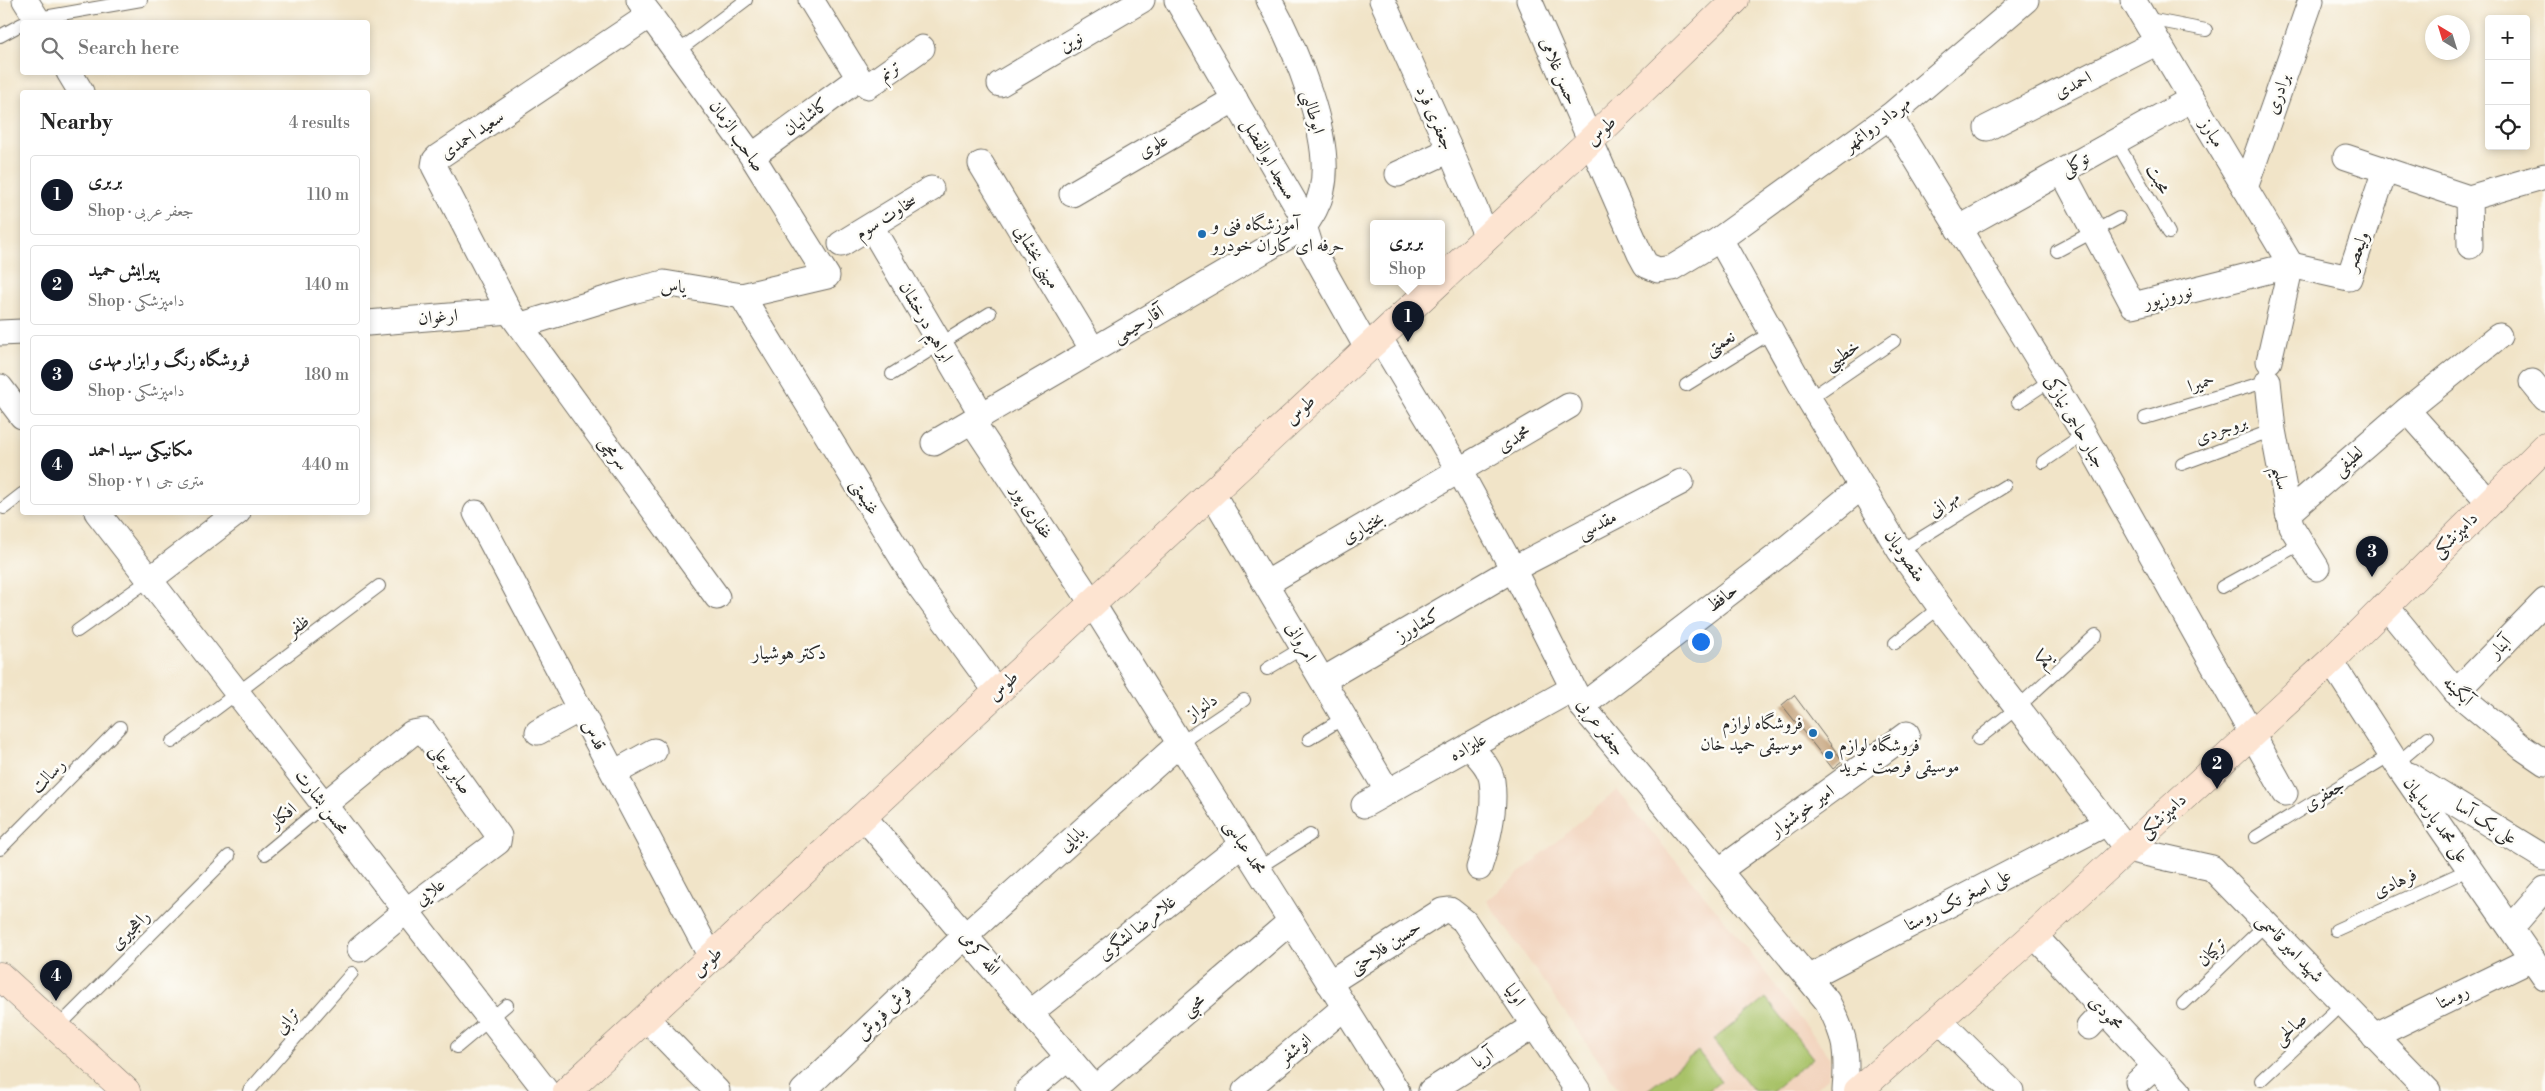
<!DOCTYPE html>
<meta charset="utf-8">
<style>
body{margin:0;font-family:"Libre Bodoni",Amiri,serif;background:#f6f6f6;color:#222}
.controls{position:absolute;right:15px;top:15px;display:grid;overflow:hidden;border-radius:5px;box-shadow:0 2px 8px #0003}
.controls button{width:45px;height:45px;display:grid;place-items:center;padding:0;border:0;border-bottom:1px solid #e0e0e0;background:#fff;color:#222;font:25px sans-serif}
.compass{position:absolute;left:2425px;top:15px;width:45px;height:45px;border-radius:50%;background:#fff;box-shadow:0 2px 8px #0003;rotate:322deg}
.you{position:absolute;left:1700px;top:641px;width:18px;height:18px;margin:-12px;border:4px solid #fff;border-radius:50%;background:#1a73e8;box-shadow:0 0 0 8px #1a73e833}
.badge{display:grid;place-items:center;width:32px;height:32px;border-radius:50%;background:#111827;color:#fff;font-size:16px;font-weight:700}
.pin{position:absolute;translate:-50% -41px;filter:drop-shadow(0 1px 2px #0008)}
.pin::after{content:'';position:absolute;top:26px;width:18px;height:15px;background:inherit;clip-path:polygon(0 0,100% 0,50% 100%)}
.popup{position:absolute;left:1370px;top:220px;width:75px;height:65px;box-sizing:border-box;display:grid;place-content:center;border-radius:5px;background:#fff;filter:drop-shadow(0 1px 4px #0005);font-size:16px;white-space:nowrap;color:#767676}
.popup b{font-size:19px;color:#222}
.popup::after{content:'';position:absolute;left:50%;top:100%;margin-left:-10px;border:10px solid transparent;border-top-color:#fff}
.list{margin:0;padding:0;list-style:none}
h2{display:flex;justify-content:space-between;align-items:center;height:65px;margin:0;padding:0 20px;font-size:21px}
h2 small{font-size:16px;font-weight:400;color:#767676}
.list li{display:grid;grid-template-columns:32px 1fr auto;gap:15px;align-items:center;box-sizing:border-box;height:80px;margin:0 10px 10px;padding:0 10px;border:1px solid #e0e0e0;border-radius:5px}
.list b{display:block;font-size:19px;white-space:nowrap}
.list p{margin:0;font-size:16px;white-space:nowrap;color:#767676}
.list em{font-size:16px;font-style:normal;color:#767676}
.icon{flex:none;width:28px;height:28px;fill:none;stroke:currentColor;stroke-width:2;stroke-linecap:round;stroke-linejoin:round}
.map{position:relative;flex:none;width:2545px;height:1091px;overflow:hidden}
.search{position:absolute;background:#fff;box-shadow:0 2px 8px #0003;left:20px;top:20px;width:350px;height:55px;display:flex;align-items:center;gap:12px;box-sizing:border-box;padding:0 18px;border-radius:5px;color:#767676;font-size:19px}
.panel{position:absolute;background:#fff;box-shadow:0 2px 8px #0003;left:20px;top:90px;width:350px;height:425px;border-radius:5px}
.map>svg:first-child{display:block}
.built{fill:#f2d4be}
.pitch{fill:#a8c268;stroke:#6a764a}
.building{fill:#c29f76}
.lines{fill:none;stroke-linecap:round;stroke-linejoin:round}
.lane-casing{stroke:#706c62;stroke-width:14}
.street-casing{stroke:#706c62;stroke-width:27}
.secondary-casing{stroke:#706c62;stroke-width:29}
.lane{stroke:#fff;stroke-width:12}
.street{stroke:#fff;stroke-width:25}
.secondary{stroke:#fde4d1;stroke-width:28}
.poi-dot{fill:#1f6fb2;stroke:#fdfcf7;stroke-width:2}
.labels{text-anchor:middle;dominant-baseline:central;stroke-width:5;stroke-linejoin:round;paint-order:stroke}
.street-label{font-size:18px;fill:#2b2b2b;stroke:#fdfcf7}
.poi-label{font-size:18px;fill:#2b2b2b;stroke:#fdfcf7;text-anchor:start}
.neighbourhood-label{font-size:19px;fill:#2b2b2b;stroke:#fdfcf7}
</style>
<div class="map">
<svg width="2545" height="1091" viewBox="0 0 2545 1091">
<rect width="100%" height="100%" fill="#fdfcf7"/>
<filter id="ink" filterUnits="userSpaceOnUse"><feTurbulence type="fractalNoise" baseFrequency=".02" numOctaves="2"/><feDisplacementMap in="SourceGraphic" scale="10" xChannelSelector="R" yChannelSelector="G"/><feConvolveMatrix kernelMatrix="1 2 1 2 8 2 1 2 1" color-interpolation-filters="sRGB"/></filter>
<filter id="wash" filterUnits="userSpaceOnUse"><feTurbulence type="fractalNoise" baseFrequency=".0096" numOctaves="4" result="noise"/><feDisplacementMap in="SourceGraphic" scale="20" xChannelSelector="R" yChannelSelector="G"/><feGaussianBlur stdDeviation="1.12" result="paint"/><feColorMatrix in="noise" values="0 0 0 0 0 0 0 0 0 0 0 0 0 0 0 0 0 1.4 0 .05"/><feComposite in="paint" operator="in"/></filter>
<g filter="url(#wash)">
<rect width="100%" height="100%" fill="#f1e4c8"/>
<polygon class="built" points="1617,790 1731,928 1830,1057 1828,1078 1813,1091 1620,1091 1487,901"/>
<g class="pitch">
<polygon points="1766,998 1813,1058 1772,1091 1754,1091 1713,1040"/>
<polygon points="1698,1051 1721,1081 1708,1091 1646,1091"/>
</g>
<g id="blocks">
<polygon class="building" points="1794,695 1843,761 1833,769 1782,705"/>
</g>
</g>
<g filter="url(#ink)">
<use href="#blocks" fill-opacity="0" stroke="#706c62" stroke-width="1"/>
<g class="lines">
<g class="lane-casing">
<g id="lane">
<polyline points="2144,18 2206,30"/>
<polyline points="33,19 141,0"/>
<polyline points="0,36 22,24"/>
<polyline points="677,52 746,0"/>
<polyline points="2116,141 2169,233"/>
<polyline points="2057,251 2119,218"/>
<polyline points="892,374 990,313"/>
<polyline points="1686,385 1772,332"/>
<polyline points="1809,399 1894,341"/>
<polyline points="2018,402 2051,380"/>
<polyline points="2145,418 2268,381"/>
<polyline points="2043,462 2084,434"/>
<polyline points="2182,464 2273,430"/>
<polyline points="4,508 22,494"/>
<polyline points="1900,551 2005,486"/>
<polyline points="2222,587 2300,544"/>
<polyline points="77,631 149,580"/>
<polyline points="1895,643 1940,607"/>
<polyline points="1267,669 1304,647"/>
<polyline points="1309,739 1345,717"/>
<polyline points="1978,739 2017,708 2096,635"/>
<polyline points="172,742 379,586"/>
<polyline points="1180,743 1244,700"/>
<polyline points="2397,763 2428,737"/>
<polyline points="2256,837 2392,754"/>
<polyline points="0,849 120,727"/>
<polyline points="265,854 324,805"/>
<polyline points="1258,868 1310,835"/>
<polyline points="2336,930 2470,869"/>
<polyline points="2183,1004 2266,924"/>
<polyline points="57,1028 229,856"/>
<polyline points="457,1047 507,1005"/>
<polyline points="2261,1080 2343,1003"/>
<polyline points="249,1091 352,973"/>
</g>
</g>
<g class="street-casing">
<g id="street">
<polyline points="25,0 39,22"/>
<polyline points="811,0 859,78 868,86 922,48"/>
<polyline points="1177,0 1299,210 1311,248 1367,348"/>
<polyline points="1382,0 1450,150 1487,237"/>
<polyline points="1529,0 1640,254 1646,265 1658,270 1672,268 1720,239 1890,116 2026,0"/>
<polyline points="2133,0 2291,265"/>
<polyline points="650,15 438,157 435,160 434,166 509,311 717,597"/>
<polyline points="69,72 81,92"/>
<polyline points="1000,84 1142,0"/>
<polyline points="1890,116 2084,434 2285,793"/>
<polyline points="1987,128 2158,42"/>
<polyline points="752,156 859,78"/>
<polyline points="2346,157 2469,198 2545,176"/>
<polyline points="981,164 1093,350"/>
<polyline points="2062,171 2133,305 2291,265 2349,278 2385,170"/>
<polyline points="1398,174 1450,150"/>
<polyline points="2245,188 2311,0"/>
<polyline points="1072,194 1235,99"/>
<polyline points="2469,198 2470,246"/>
<polyline points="872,228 982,415"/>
<polyline points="1958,229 2192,99"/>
<polyline points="1720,239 1809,399 1900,551 1940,607 2127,849 2212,868 2428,1091"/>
<polyline points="841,244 931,189"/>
<polyline points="742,296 918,584 997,692"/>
<polyline points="368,323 509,311"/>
<polyline points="522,325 632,291 664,283 742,296 827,276 752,156 639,0"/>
<polyline points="0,333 22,332"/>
<path d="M1379,337L1460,472L1513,569L1582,706L1827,1001C1846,1036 1848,1052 1845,1091"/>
<polyline points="2269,361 2291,265"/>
<polyline points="2268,381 2273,430 2291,526 2317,568"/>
<polyline points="2532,382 2545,398"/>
<polyline points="0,387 22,416"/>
<polyline points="2407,410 2489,502"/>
<polyline points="972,421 1092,603 1397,1091"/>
<path d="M934,443L1304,227C1312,215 1319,204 1322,190C1334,139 1294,45 1269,0"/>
<polyline points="1212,493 1388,792"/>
<polyline points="97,512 546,1091"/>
<polyline points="476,513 711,957"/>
<polyline points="2288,513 2407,410 2499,336"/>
<polyline points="149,580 238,512"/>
<polyline points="1267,583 1569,406"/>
<polyline points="2385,605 2456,692 2523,748 2545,763"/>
<polyline points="2331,661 2401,770 2545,978"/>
<polyline points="1323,680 1513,569 1681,482"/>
<polyline points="2456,692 2545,601"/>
<polyline points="1582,706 1781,553 1861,487"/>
<polyline points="538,732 580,709"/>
<path d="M1469,746C1478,756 1490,767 1492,781C1496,809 1488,841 1479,868"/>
<polyline points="614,773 654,751"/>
<polyline points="2409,775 2545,858"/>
<polyline points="324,805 412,733 424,731 499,836 498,842 406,911 360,949"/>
<polyline points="1364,805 1572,689"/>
<polyline points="863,816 1097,1091"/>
<polyline points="1720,870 1907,734"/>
<polyline points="2511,928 2545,889"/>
<polyline points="2034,935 2178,1091"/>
<polyline points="1809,977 2107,823"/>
<polyline points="1329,983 1442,911 1450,910 1464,921 1578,1091"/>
<polyline points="1030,1013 1243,844"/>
<polyline points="646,1018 717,1091"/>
<polyline points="1939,1020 2011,1091"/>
<polyline points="2089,1027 2104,1011"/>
<polyline points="2374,1036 2532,959"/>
<polyline points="2138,1082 2156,1066"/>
<polyline points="1095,1089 1291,921"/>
<polyline points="803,1091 965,936 1180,743"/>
<polyline points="1028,1091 1068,1057"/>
<polyline points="1245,1091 1345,1007"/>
<polyline points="1431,1091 1535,1025"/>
</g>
</g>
<g class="secondary-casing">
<g id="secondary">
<polyline points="1442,279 1589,142 1735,0"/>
<polyline points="0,976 126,1091"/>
<polyline points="567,1091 1440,281"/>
<polyline points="1858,1091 2034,935 2331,661 2545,447"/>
</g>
</g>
<use href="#lane" class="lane"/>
<use href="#street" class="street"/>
<use href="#secondary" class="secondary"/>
</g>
</g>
<g class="poi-dot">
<circle cx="1202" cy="234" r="5"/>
<circle cx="1813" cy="733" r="5"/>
<circle cx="1829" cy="755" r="5"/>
</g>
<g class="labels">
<g class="street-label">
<text transform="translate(1071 42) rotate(-30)">نوین</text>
<text transform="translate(890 71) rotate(-35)">ترنم</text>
<text transform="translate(1559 71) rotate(67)">حسن غلامی</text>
<text transform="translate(2073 85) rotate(-27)">احمدی</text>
<text transform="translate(2278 94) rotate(-71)">برادری</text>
<text transform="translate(1313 112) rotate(75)">ابوطالبی</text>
<text transform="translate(806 117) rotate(-36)">کاشانیان</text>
<text transform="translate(1435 118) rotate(66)">جعفری فرد</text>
<text transform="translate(1877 124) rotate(-37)">مهرداد روانمهر</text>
<text transform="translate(1601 131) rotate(-44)">طوس</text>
<text transform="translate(2212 133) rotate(59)">مبارز</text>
<text transform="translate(472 135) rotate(-34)">سعید احمدی</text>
<text transform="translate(737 136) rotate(55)">صاحب الزمان</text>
<text transform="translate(1153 146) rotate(-30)">علوی</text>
<text transform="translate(1269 159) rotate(60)">مسجد ابوالفضل</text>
<text transform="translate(2075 164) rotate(-29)">توکلی</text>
<text transform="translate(2158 179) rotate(60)">محبت</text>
<text transform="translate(886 217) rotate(-32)">سخاوت سوم</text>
<text transform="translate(2357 251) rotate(-69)">ولیعصر</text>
<text transform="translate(1037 257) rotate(59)">میهنی بخشایی</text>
<text transform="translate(673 287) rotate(1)">یاس</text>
<text transform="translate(2168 297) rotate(-14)">نوروزپور</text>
<text transform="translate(438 317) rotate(-5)">ارغوان</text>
<text transform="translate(926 322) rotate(60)">ابراهیم درخشان</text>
<text transform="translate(1138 324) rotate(-30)">آقارحیمی</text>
<text transform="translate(1720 343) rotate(-31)">نعمتی</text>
<text transform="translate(1842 355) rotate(-34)">خطیبی</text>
<text transform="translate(2201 383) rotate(-17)">حمیرا</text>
<text transform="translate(1300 410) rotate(-43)">طوس</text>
<text transform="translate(2075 422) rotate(60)">جبار حاجی نیازکی</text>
<text transform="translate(2221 430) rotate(-20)">بروجردی</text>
<text transform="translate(1514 439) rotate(-31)">محمدی</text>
<text transform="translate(614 453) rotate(54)">سرمچی</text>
<text transform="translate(2348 461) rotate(-41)">لطیفی</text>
<text transform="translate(2281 478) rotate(80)">سلیم</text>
<text transform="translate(865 497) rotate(59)">غنیمتی</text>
<text transform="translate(1944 504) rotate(-32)">مهرانی</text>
<text transform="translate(1032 512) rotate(57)">غفاری پور</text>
<text transform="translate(1597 525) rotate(-27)">مقدسی</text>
<text transform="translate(1363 528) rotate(-30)">بختیاری</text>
<text transform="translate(2455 535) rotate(-45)">دامپزشکی</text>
<text transform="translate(1905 556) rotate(56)">مقصودیان</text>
<text transform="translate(1722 598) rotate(-38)">حافظ</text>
<text transform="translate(1418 625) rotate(-30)">کشاورز</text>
<text transform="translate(298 626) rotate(-37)">ظفر</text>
<text transform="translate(1301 642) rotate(60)">امروانی</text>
<text transform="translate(2500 647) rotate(-45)">آبنار</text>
<text transform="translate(2044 659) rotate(-43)">یکم</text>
<text transform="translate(1003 686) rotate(-43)">طوس</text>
<text transform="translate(2458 691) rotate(45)">آبگینه</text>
<text transform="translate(1202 707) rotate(-34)">دلنواز</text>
<text transform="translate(1601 727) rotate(53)">جعفر عربی</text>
<text transform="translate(594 735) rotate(62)">قدس</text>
<text transform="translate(1468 747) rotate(-29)">علیزاده</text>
<text transform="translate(451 769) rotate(54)">صابر بوعلی</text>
<text transform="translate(48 776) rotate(-45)">رسالت</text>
<text transform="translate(2324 795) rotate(-31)">جعفری</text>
<text transform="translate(322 802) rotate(52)">محسن بشارت</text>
<text transform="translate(1802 811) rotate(-36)">امیر خوشنوار</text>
<text transform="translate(283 816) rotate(-40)">افکار</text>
<text transform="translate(2163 816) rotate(-43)">دامپزشکی</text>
<text transform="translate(2436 820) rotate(55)">علی محمد پارساییان</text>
<text transform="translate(2486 822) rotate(32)">علی بک آسا</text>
<text transform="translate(1072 839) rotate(-42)">بابایی</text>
<text transform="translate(1245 847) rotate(58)">محمد عباسی</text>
<text transform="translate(2395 883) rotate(-25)">فرهادی</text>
<text transform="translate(430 892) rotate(-37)">علایی</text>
<text transform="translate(1958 900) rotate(-27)">علی اصغر تک روستا</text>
<text transform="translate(1137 928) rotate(-38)">غلامرضا لشگری</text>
<text transform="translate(130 930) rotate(-45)">راهجيری</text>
<text transform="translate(1385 947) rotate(-33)">حسین فلاحتی</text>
<text transform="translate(2290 948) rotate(46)">شهید امیر قاسمی</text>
<text transform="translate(2212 952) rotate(-44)">ترکیان</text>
<text transform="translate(980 953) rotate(50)">الله کرمی</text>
<text transform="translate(707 962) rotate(-43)">طوس</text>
<text transform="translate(1515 995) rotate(56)">اولیا</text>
<text transform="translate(2453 997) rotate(-26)">روستا</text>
<text transform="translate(1193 1005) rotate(-41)">محبی</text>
<text transform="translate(884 1013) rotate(-44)">فرش فروش</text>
<text transform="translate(2106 1013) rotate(47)">محمودی</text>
<text transform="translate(287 1021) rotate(-49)">ترابی</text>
<text transform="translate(2290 1029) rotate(-43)">صالحی</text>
<text transform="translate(1295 1049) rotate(-40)">انوشفر</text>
<text transform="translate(1483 1058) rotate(-32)">آریا</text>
</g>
<g class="poi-label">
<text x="1212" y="224">آموزشگاه فنی و<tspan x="1212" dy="21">حرفه ای کاران خودرو</tspan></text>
<text x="1803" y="723" text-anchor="end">فروشگاه لوازم<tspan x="1803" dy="21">موسیقی حمید خان</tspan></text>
<text x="1839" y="745">فروشگاه لوازم<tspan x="1839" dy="21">موسیقی فرصت خرید</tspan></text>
</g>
<g class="neighbourhood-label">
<text x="789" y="653">دکتر هوشیار</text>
</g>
</g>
</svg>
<div class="controls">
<button>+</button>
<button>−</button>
<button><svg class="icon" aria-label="locate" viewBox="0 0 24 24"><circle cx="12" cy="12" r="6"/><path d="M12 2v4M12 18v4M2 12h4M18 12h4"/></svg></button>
</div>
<svg class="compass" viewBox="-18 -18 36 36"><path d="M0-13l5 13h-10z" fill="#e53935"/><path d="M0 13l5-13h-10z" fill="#767676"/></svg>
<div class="you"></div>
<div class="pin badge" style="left:1408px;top:342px">1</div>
<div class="popup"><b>بربری</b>Shop</div>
<div class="pin badge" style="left:2217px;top:789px">2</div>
<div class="pin badge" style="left:2372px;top:577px">3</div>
<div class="pin badge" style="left:56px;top:1001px">4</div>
<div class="search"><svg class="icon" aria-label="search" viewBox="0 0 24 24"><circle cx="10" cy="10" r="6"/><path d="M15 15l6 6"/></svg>Search here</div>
<section class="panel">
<h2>Nearby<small>4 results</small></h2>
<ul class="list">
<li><span class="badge">1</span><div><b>بربری</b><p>Shop · جعفر عربی</p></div><em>110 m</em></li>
<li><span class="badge">2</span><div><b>پیرایش حمید</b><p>Shop · دامپزشکی</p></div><em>140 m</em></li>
<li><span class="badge">3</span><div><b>فروشگاه رنگ و ابزار مهدی</b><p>Shop · دامپزشکی</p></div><em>180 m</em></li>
<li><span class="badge">4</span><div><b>مکانیکی سید احمد</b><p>Shop · ۲۱ متری جی</p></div><em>440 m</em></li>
</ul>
</section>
</div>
